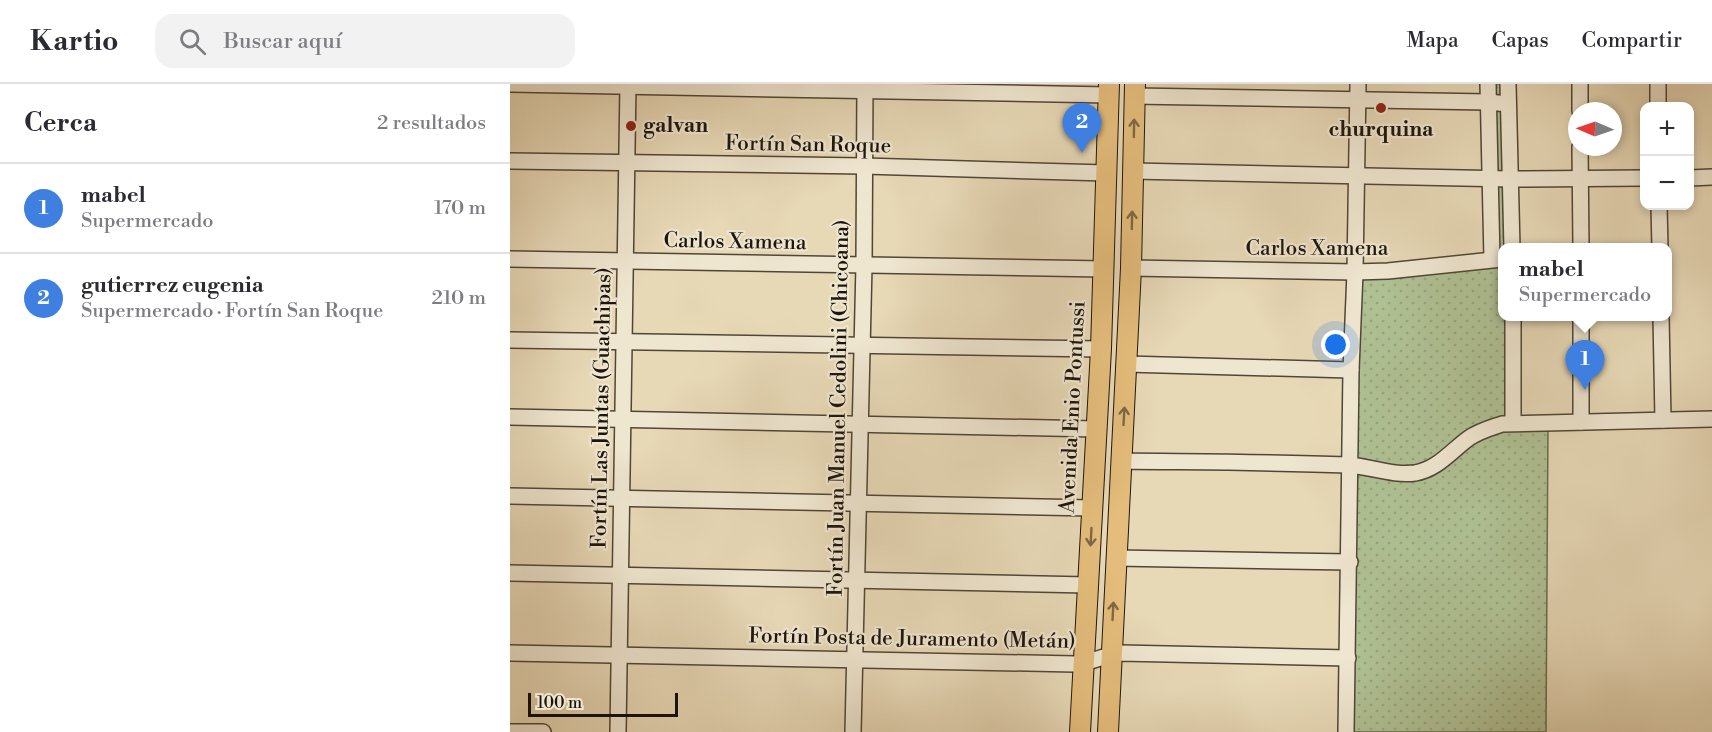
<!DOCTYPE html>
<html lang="es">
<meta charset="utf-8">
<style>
body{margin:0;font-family:"Libre Bodoni",serif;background:#f2f2f3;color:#2b2b33}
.controls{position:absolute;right:18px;top:18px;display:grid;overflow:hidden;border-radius:12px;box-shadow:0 3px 9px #0003}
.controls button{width:54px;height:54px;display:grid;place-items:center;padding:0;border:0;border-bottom:2px solid #e1e1e2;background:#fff;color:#2b2b33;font:30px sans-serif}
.compass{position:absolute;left:1058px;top:18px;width:54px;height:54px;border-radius:50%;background:#fff;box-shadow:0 3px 9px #0003;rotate:272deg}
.scale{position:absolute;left:18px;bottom:15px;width:150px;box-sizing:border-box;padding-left:6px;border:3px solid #1d150d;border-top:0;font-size:16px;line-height:21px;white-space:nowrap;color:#1d150d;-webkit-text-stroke:4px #efe6d0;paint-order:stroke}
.you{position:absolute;left:826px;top:261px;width:21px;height:21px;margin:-15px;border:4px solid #fff;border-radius:50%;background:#1a73e8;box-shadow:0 0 0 9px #1a73e833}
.badge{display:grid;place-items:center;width:39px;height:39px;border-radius:50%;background:#8f2418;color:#fff;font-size:20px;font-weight:700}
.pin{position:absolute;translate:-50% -50px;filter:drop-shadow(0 2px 3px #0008)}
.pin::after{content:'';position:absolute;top:32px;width:21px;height:18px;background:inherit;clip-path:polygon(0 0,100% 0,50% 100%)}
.popup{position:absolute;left:988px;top:159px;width:174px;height:78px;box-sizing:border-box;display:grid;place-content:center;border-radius:12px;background:#fff;filter:drop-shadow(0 2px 4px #0005);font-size:20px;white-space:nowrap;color:#7c7c81}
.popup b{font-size:22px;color:#2b2b33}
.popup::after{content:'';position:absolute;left:50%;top:100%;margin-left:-12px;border:12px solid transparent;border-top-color:#fff}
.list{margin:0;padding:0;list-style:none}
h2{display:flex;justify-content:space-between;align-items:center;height:78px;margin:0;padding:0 24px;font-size:26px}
h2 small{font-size:20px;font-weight:400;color:#7c7c81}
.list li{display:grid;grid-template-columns:39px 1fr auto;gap:18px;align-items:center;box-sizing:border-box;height:90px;padding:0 24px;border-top:2px solid #e1e1e2}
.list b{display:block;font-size:22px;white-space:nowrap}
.list p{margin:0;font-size:20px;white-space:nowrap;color:#7c7c81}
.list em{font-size:20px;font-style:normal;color:#7c7c81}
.icon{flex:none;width:33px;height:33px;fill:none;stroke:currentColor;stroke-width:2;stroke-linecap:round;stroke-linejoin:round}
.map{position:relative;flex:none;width:1202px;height:648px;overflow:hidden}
header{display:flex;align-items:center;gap:36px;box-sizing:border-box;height:84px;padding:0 30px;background:#fff;border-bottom:2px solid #e1e1e2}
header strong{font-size:28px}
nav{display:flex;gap:33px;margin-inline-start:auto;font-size:21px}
.search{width:420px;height:54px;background:#f2f2f3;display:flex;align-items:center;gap:15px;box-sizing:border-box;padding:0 21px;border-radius:18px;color:#7c7c81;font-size:22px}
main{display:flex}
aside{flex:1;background:#fff}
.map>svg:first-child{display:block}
.grass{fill:url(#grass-dots);stroke:#666a50;stroke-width:1.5}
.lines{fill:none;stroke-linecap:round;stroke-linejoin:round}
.minor-casing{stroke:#504637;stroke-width:18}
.major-casing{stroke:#1d150d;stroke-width:22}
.minor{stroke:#efe6d0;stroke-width:15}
.major{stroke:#e4bc7b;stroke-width:20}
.oneway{stroke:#806844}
.poi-dot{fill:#8f2418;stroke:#efe6d0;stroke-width:2}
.labels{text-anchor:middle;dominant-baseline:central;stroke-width:4.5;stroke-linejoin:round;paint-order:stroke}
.poi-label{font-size:21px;font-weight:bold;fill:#1d150d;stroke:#efe6d0;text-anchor:start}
.street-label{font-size:21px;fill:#1d150d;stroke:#efe6d0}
</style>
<header>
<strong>Kartio</strong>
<div class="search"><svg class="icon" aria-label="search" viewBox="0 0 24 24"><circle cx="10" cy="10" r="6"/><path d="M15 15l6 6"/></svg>Buscar aquí</div>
<nav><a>Mapa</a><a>Capas</a><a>Compartir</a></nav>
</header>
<main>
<aside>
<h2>Cerca<small>2 resultados</small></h2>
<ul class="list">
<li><span class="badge" style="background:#3f7fe0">1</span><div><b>mabel</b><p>Supermercado</p></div><em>170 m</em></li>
<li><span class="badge" style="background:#3f7fe0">2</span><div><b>gutierrez eugenia</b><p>Supermercado · Fortín San Roque</p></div><em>210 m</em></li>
</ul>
</aside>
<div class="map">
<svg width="1202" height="648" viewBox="0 0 1202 648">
<defs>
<pattern id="grass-dots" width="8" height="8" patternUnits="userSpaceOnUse" patternTransform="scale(1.5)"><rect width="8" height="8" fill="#afc093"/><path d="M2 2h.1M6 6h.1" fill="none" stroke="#96a47e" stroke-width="1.8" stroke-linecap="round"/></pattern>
</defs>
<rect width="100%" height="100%" fill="#e7d8b6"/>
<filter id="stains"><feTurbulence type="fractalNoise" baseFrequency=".00333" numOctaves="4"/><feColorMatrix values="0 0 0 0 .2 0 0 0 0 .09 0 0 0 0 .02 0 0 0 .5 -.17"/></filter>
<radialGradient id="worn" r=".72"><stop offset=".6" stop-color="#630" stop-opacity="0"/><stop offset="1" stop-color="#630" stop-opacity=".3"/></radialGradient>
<polygon class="grass" points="979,0 997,0 1000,163 992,164 992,232 1002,233 1004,340 1038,340 1036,648 839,648 847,190 982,178"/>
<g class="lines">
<g class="minor-casing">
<g id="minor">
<polyline points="0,0 598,11"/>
<polyline points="978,0 982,175"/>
<polyline points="998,0 1002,164"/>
<polyline points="1070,0 1070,27"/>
<polyline points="1148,0 1148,22"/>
<polyline points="624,12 978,18 998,20"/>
<polyline points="1070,63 1071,164"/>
<polyline points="0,77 354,82 596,89"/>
<polyline points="623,87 1001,95 1134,94"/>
<polyline points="1180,94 1202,93"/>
<polyline points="1149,122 1150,164"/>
<polyline points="0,175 594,185"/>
<polyline points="621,184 845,188 878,187 992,175"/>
<polyline points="1003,232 1003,339"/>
<polyline points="1071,232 1071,338"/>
<polyline points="1151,232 1153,336"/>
<polyline points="0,256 591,265"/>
<polyline points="616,280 841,286"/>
<polyline points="0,333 586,345"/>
<path d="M612,377C687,378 762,378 837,381C860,382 882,392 905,389C928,385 941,367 959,354C969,347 980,344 992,340L1202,335"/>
<polyline points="0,412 582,424"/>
<polyline points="606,474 840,478"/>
<polyline points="0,489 578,501"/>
<path d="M0,569L565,580C581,579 595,571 610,569L838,574"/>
<polyline points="0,648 33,648"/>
<polyline points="108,648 118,0"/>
<polyline points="343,648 354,181 355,0"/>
<polyline points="836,648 841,286 845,188 848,0"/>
</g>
</g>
<g class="major-casing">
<g id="major">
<polyline points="570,648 591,265 599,0"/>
<polyline points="598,648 621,184 625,0"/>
</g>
</g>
<use href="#minor" class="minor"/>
<use href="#major" class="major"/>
</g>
<defs><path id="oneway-shaft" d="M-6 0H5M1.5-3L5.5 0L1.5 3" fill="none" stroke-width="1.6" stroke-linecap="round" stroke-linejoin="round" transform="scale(1.5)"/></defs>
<g class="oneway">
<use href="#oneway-shaft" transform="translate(624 44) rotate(-89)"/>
<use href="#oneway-shaft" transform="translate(622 136) rotate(-89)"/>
<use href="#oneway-shaft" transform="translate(614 332) rotate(-87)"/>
<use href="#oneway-shaft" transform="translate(581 453) rotate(93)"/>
<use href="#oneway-shaft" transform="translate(603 527) rotate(-87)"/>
</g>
<g class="poi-dot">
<circle cx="871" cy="24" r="6"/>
<circle cx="121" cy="42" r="6"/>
</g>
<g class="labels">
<g class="poi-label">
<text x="133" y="42">galvan</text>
<text x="871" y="46" text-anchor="middle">churquina</text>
</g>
<g class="street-label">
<text transform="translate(298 61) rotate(1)">Fortín San Roque</text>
<text transform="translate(225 158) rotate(1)">Carlos Xamena</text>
<text x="807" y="165">Carlos Xamena</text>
<text transform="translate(563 323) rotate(-87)">Avenida Enio Pontussi</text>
<text transform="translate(92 324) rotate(-89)">Fortín Las Juntas (Guachipas)</text>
<text transform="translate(329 324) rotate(-89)">Fortín Juan Manuel Cedolini (Chicoana)</text>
<text transform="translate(402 555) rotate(1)">Fortín Posta de Juramento (Metán)</text>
</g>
</g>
<rect width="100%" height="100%" filter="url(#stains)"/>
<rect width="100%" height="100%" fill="url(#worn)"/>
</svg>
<div class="controls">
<button>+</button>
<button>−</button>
</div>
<svg class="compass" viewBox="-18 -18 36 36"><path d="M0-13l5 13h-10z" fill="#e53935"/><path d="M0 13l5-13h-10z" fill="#7c7c81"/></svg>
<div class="scale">100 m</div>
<div class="you"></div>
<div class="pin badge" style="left:1075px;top:306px;background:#3f7fe0">1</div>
<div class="popup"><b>mabel</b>Supermercado</div>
<div class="pin badge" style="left:572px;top:69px;background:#3f7fe0">2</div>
</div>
</main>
